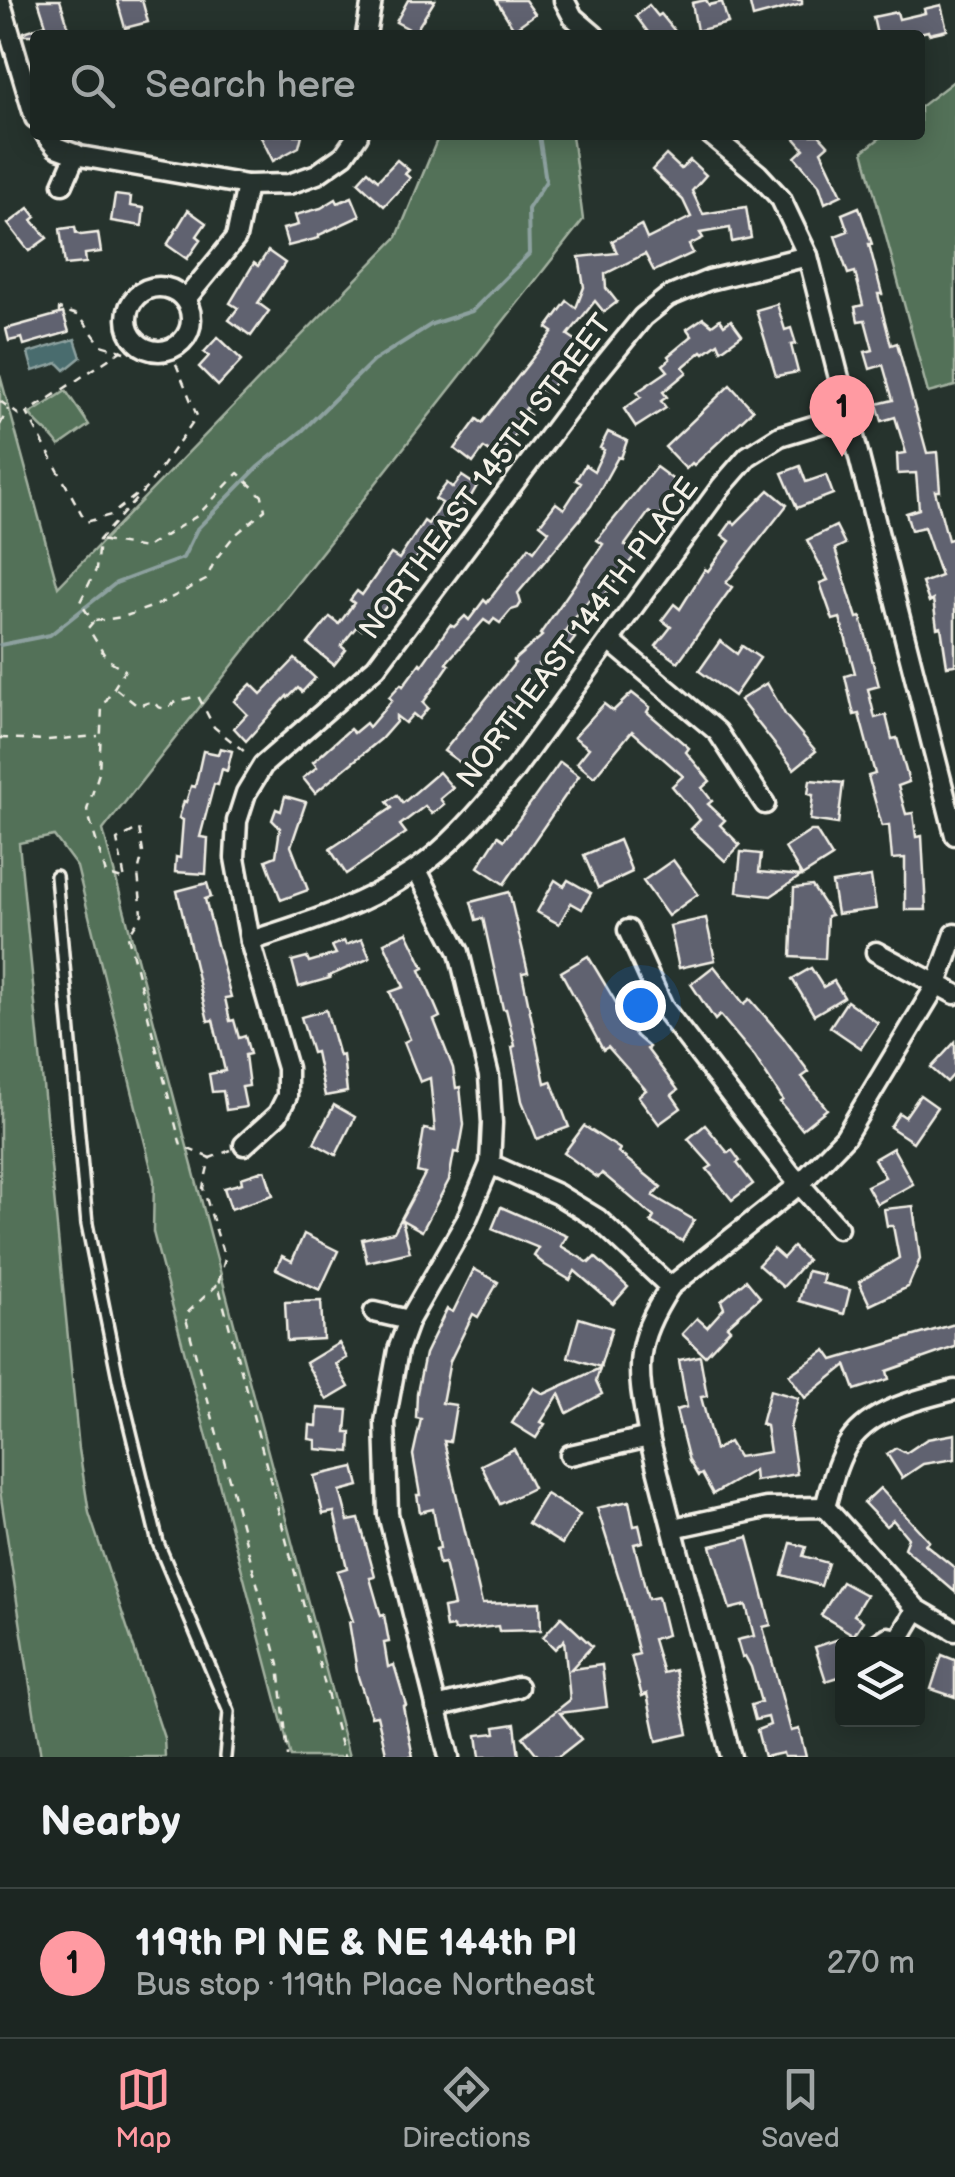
<!DOCTYPE html>
<meta charset="utf-8">
<style>
body{margin:0;font-family:"Balsamiq Sans",sans-serif;background:#252e2a;color:#f1f3f6}
.controls{position:absolute;right:30px;bottom:30px;display:grid;overflow:hidden;border-radius:10px;box-shadow:0 5px 25px #0003}
.controls button{width:90px;height:90px;display:grid;place-items:center;padding:0;border:0;border-bottom:2px solid #3a4340;background:#1c2622;color:#f1f3f6;font:50px sans-serif}
.you{position:absolute;left:640px;top:1005px;width:35px;height:35px;margin:-25px;border:8px solid #fff;border-radius:50%;background:#1a73e8;box-shadow:0 0 0 15px #1a73e833}
.badge{display:grid;place-items:center;width:65px;height:65px;border-radius:50%;background:#ff9aa2;color:#111;font-size:32px;font-weight:700}
.pin{position:absolute;translate:-50% -82px;filter:drop-shadow(0 2px 5px #0008)}
.pin::after{content:'';position:absolute;top:52px;width:35px;height:30px;background:inherit;clip-path:polygon(0 0,100% 0,50% 100%)}
.list{margin:0;padding:0;list-style:none}
h2{display:flex;justify-content:space-between;align-items:center;height:130px;margin:0;padding:0 40px;font-size:42px}
h2 small{font-size:32px;font-weight:400;color:#a0a5a5}
.list li{display:grid;grid-template-columns:65px 1fr auto;gap:30px;align-items:center;box-sizing:border-box;height:150px;padding:0 40px;border-top:2px solid #3a4340}
.list b{display:block;font-size:38px;white-space:nowrap}
.list p{margin:0;font-size:32px;white-space:nowrap;color:#a0a5a5}
.list em{font-size:32px;font-style:normal;color:#a0a5a5}
.icon{flex:none;width:55px;height:55px;fill:none;stroke:currentColor;stroke-width:2;stroke-linecap:round;stroke-linejoin:round}
.map{position:relative;flex:none;width:955px;height:1757px;overflow:hidden}
.search{position:absolute;background:#1c2622;box-shadow:0 5px 25px #0003;left:30px;right:30px;top:30px;height:110px;display:flex;align-items:center;gap:25px;box-sizing:border-box;padding:0 35px;border-radius:10px;color:#a0a5a5;font-size:38px}
.sheet{height:280px;background:#1c2622}
nav{display:flex;justify-content:space-around;align-items:center;box-sizing:border-box;height:140px;border-top:2px solid #3a4340;background:#1c2622;font-size:28px;color:#a0a5a5}
nav a{display:grid;justify-items:center;gap:5px}
nav .on{color:#ff9aa2}
.map>svg:first-child{display:block}
.green{fill:#527159;stroke:#a3b1a0;stroke-width:2.5}
.water{fill:#486c6e;stroke:#8da19f;stroke-width:2.5}
.lines{fill:none;stroke-linecap:round;stroke-linejoin:round}
.stream{stroke:#8da19f;stroke-width:4}
.building{fill:#61626f;stroke:#f4f1e8;stroke-width:2.5}
.lane-casing{stroke:#f4f1e8;stroke-width:16}
.street-casing{stroke:#f4f1e8;stroke-width:25}
.path{stroke:#f4f1e8;stroke-width:2.5;stroke-dasharray:8 8;stroke-linecap:butt}
.lane{stroke:#26332d;stroke-width:9}
.street{stroke:#26332d;stroke-width:18}
.labels{text-anchor:middle;dominant-baseline:central;stroke-width:8;stroke-linejoin:round;paint-order:stroke}
.street-label{font-size:30px;fill:#f4f1e8;stroke:#26332d}
</style>
<div class="map">
<svg width="955" height="1757" viewBox="0 0 955 1757">
<rect width="100%" height="100%" fill="#26332d"/>
<filter id="ink" filterUnits="userSpaceOnUse"><feTurbulence type="fractalNoise" baseFrequency=".01" numOctaves="2"/><feDisplacementMap in="SourceGraphic" scale="20" xChannelSelector="R" yChannelSelector="G"/><feConvolveMatrix kernelMatrix="1 2 1 2 8 2 1 2 1" color-interpolation-filters="sRGB"/></filter>
<g filter="url(#ink)">
<g class="green">
<polygon points="955,80 955,386 928,393 863,151 884,135 920,135 920,107"/>
<polygon points="439,135 572,135 583,220 103,830 349,1757 291,1757 153,1232 154,1180 77,867 54,836 19,843 79,1449 89,1513 164,1738 165,1757 41,1757 0,1491 0,375 58,587 397,237"/>
<path d="M66,391L89,425L59,446C50,432 40,429 30,414Z"/>
</g>
<polygon class="water" points="75,339 81,357 65,370 58,363 33,371 28,353"/>
<g class="lines">
<polyline class="stream" points="0,645 50,635 116,583 183,558 197,529 258,467 302,431 373,361 432,324 472,311 529,254 528,209 546,181 539,135"/>
</g>
<g class="building">
<polygon points="38,0 60,0 71,35 24,35 24,32 46,25"/>
<polygon points="117,0 142,0 148,22 125,28"/>
<polygon points="408,0 435,0 415,32 396,22"/>
<polygon points="496,0 525,0 535,14 514,29"/>
<polygon points="706,0 709,5 722,2 728,23 697,31 692,3"/>
<polygon points="749,0 802,0 802,4 753,17"/>
<polygon points="649,5 658,16 661,14 678,35 650,35 636,16"/>
<polygon points="941,5 947,30 929,34 928,31 911,35 877,35 873,17 897,12 899,19 925,13 924,9"/>
<polygon points="260,135 302,135 299,147 273,161"/>
<polygon points="792,135 819,135 828,145 821,151 842,195 825,203 819,185 795,157 804,149"/>
<polygon points="666,155 681,169 690,160 706,175 692,191 703,214 746,207 751,238 732,242 730,228 700,233 703,238 689,245 693,253 654,271 645,254 605,274 606,288 617,302 604,312 595,301 568,335 583,345 573,359 566,355 552,372 559,377 547,393 541,389 524,411 530,415 498,458 484,448 473,463 455,449 477,419 482,423 553,332 547,328 567,301 576,308 584,287 579,257 617,253 612,241 641,225 647,239 691,217 683,200 652,170"/>
<polygon points="397,160 409,170 405,174 410,178 384,206 358,182 368,171 378,180"/>
<polygon points="115,195 131,197 130,206 144,208 142,226 111,221"/>
<polygon points="352,197 360,216 319,235 319,238 288,246 283,229 298,225 295,215 321,208 336,199 338,203"/>
<polygon points="859,207 872,244 869,244 882,294 878,294 891,345 897,343 927,453 937,452 940,491 935,491 948,540 955,538 955,665 947,666 941,627 937,628 933,600 929,602 922,583 941,576 924,527 911,530 906,513 919,509 916,473 898,474 897,454 906,453 895,417 882,421 877,404 893,400 883,365 870,369 865,352 873,350 865,320 858,321 855,307 863,305 855,272 848,274 835,236 848,231 842,214"/>
<polygon points="29,208 36,217 32,220 47,238 29,251 8,224"/>
<polygon points="188,210 206,223 197,236 201,239 187,259 167,245"/>
<polygon points="75,227 76,233 81,235 98,233 101,252 85,254 86,263 65,265 60,229"/>
<polygon points="268,251 285,263 258,303 269,311 251,336 229,320 238,308 230,303 254,263 258,266"/>
<polygon points="777,304 785,330 791,328 796,344 791,345 798,372 776,376 756,310"/>
<polygon points="63,313 69,332 24,345 22,338 9,341 6,329"/>
<polygon points="703,318 712,325 720,319 724,325 731,320 742,335 721,350 718,343 704,353 702,351 683,367 687,372 663,392 667,397 661,401 666,408 636,427 624,409 641,397 637,392 668,371 663,365 670,359 668,356 692,336 687,329"/>
<polygon points="218,337 242,360 218,386 199,367 209,356 204,352"/>
<polygon points="730,385 753,410 694,465 692,463 686,469 665,447"/>
<polygon points="608,432 627,441 621,458 618,457 591,506 518,593 521,603 518,608 511,610 500,623 494,619 490,624 484,620 446,663 449,665 423,703 428,708 419,719 413,714 405,723 396,716 396,722 381,739 315,793 303,778 317,767 313,762 350,729 354,733 366,723 369,727 392,700 389,697 401,684 403,686 420,663 422,665 450,625 454,627 465,616 469,620 484,600 487,603 529,547 534,551 549,531 540,524 556,503 564,509 581,483 576,480 585,465 594,471 604,450 600,448"/>
<polygon points="800,466 806,482 826,475 833,494 797,508 782,473"/>
<polygon points="656,467 679,484 663,505 667,507 658,519 649,512 625,545 636,554 599,603 591,597 565,631 575,638 564,652 558,648 539,664 548,675 524,695 529,698 519,711 515,709 496,734 502,739 491,754 479,746 465,766 444,751 515,663 513,661 542,636 540,634 603,544 597,540"/>
<polygon points="462,476 477,486 470,498 426,553 422,550 401,580 404,583 376,620 371,616 362,630 357,626 341,646 346,650 334,665 308,644 330,617 339,624 354,603 350,600 357,591 362,595 391,554 399,559 424,521 428,524 442,503 435,499 447,483 453,488"/>
<polygon points="769,490 787,505 726,583 732,587 678,662 656,646 671,627 662,620 674,604 680,609 705,569 708,571 730,541 722,535 732,521 735,524"/>
<polygon points="836,526 845,544 835,549 857,618 861,617 879,686 868,689 875,718 886,715 892,739 897,738 909,782 898,786 906,814 913,813 916,837 922,836 926,910 905,910 905,858 892,859 889,825 882,826 868,776 875,774 859,714 854,715 845,676 855,673 840,618 833,620 820,583 828,580 807,540"/>
<polygon points="720,641 737,654 742,646 760,658 734,696 699,671"/>
<polygon points="295,659 315,678 302,692 298,688 288,698 287,696 246,741 234,728 247,714 234,701 251,684 261,694"/>
<polygon points="767,683 786,716 816,751 794,769 740,700"/>
<polygon points="632,693 650,707 647,712 689,748 686,752 710,781 702,788 712,801 708,804 725,820 720,825 740,845 725,861 691,829 700,820 672,786 683,776 632,731 594,777 577,763 589,748 574,737 604,704 613,711"/>
<polygon points="220,748 232,751 227,771 222,769 218,785 214,784 200,837 208,838 206,874 175,872 176,857 180,858 183,820 179,818 184,801 186,802 191,786 195,787 203,751 218,754"/>
<polygon points="560,762 579,776 504,884 478,867 498,836 504,840"/>
<polygon points="439,772 453,788 440,799 444,804 432,814 425,806 400,825 406,833 346,874 330,849 392,808 387,802 397,795 403,803"/>
<polygon points="810,780 843,783 838,824 810,820 813,795 808,794"/>
<polygon points="285,796 306,802 291,846 308,890 281,900 266,860 276,856 280,828 272,820 276,809 281,811"/>
<polygon points="811,831 816,831 832,857 802,876 785,848"/>
<polygon points="619,840 632,872 598,888 584,855"/>
<polygon points="741,852 761,854 759,872 801,876 771,896 737,892"/>
<polygon points="673,860 698,894 668,916 643,881"/>
<polygon points="871,877 876,909 837,914 832,883"/>
<polygon points="555,880 564,886 568,880 591,893 582,909 571,903 559,924 537,912"/>
<polygon points="207,883 211,897 205,899 231,997 225,998 230,1021 234,1020 239,1038 245,1036 250,1054 245,1055 249,1086 242,1087 246,1107 226,1110 223,1091 212,1092 209,1074 225,1071 213,1020 208,1021 177,891"/>
<polygon points="812,886 831,915 827,916 825,959 791,957 794,888"/>
<polygon points="509,892 528,972 522,973 545,1083 551,1081 569,1127 537,1139 522,1101 512,1047 515,1046 506,1009 503,1009 483,918 476,920 471,902"/>
<polygon points="706,918 715,960 679,968 670,926"/>
<polygon points="407,932 424,968 420,970 440,1017 434,1020 453,1068 456,1088 460,1087 464,1125 459,1153 454,1152 449,1180 422,1231 402,1220 410,1252 367,1262 362,1239 394,1232 425,1174 417,1172 424,1129 435,1131 430,1078 420,1082 404,1042 410,1039 390,992 404,987 384,943"/>
<polygon points="362,939 370,958 329,976 330,978 299,987 292,961 307,957 309,962 336,954 332,946 344,941 346,945"/>
<polygon points="588,956 636,1036 649,1047 647,1049 678,1090 672,1095 681,1108 659,1124 638,1096 646,1090 608,1047 603,1050 561,972"/>
<polygon points="714,966 744,1004 750,999 783,1037 809,1072 802,1077 827,1109 802,1129 780,1102 783,1100 755,1057 720,1015 715,1020 691,984"/>
<polygon points="811,968 823,987 834,981 844,997 814,1015 792,979"/>
<polygon points="847,1001 878,1023 861,1048 830,1027"/>
<polygon points="326,1010 339,1056 343,1055 347,1092 325,1096 316,1052 312,1053 301,1017"/>
<polygon points="955,1042 955,1073 947,1082 931,1068"/>
<polygon points="920,1095 937,1107 913,1142 890,1127 899,1113 905,1117"/>
<polygon points="334,1105 355,1117 336,1155 314,1143"/>
<polygon points="705,1125 728,1153 732,1150 740,1161 737,1163 753,1184 732,1200 707,1169 712,1166 688,1139"/>
<polygon points="584,1126 620,1149 618,1152 661,1187 653,1196 694,1220 682,1241 651,1222 654,1217 602,1173 598,1178 564,1153"/>
<polygon points="893,1148 913,1184 877,1204 867,1186 885,1177 874,1159"/>
<polygon points="265,1170 273,1195 231,1209 224,1188 242,1183 241,1178"/>
<polygon points="913,1206 920,1259 908,1287 870,1305 859,1282 899,1258 893,1226 887,1226 884,1209"/>
<polygon points="501,1207 567,1236 561,1246 589,1263 595,1257 628,1287 613,1304 575,1271 570,1280 545,1265 534,1256 539,1248 492,1229"/>
<polygon points="304,1234 338,1251 320,1290 276,1269 282,1256 292,1261"/>
<polygon points="793,1247 807,1260 783,1287 758,1265 773,1249 783,1258"/>
<polygon points="474,1269 498,1282 478,1317 473,1314 450,1361 442,1403 456,1405 450,1442 444,1441 482,1604 540,1602 541,1630 499,1631 498,1626 454,1631 453,1627 446,1628 443,1608 454,1606 444,1563 439,1564 436,1549 440,1548 433,1509 420,1512 417,1495 420,1495 413,1455 421,1419 416,1418 417,1393 425,1354 447,1309 453,1312"/>
<polygon points="807,1271 824,1275 822,1283 850,1290 844,1314 799,1301"/>
<polygon points="746,1280 760,1297 727,1326 730,1329 705,1356 682,1334 697,1318 707,1327 724,1308 721,1301"/>
<polygon points="321,1301 323,1339 287,1341 285,1302"/>
<polygon points="579,1318 612,1328 600,1367 568,1357"/>
<polygon points="955,1324 955,1347 887,1371 889,1379 855,1390 846,1365 805,1398 789,1375 826,1350 833,1360"/>
<polygon points="339,1343 347,1358 336,1364 349,1387 327,1400 306,1363"/>
<polygon points="700,1356 707,1396 701,1397 715,1450 729,1442 738,1457 770,1452 766,1426 761,1424 770,1390 798,1398 790,1428 797,1474 755,1481 754,1470 713,1494 702,1474 698,1476 689,1461 676,1410 687,1407 679,1360"/>
<polygon points="600,1368 596,1381 602,1394 567,1413 559,1394 541,1422 545,1424 536,1438 512,1423 534,1388 544,1394"/>
<polygon points="318,1408 348,1410 346,1432 351,1432 350,1452 316,1449 316,1440 309,1439 310,1425 317,1426"/>
<polygon points="955,1434 955,1459 923,1464 902,1478 887,1454 896,1448 906,1453 927,1439"/>
<polygon points="514,1449 533,1488 500,1504 481,1465"/>
<polygon points="354,1467 359,1486 340,1491 348,1521 359,1519 375,1577 370,1578 381,1616 384,1615 389,1642 384,1643 388,1667 394,1665 406,1705 403,1706 413,1757 387,1757 377,1715 371,1716 358,1677 349,1622 353,1621 337,1571 347,1568 334,1512 323,1514 314,1476"/>
<polygon points="880,1488 929,1541 925,1544 955,1568 955,1592 904,1548 908,1538 893,1520 886,1526 864,1503"/>
<polygon points="546,1494 580,1515 562,1544 528,1523"/>
<polygon points="629,1501 634,1526 639,1525 643,1542 634,1544 648,1599 658,1597 667,1635 653,1639 663,1673 675,1670 688,1734 657,1741 647,1694 642,1696 631,1656 639,1654 624,1594 597,1508"/>
<polygon points="748,1537 771,1625 763,1627 791,1731 799,1729 806,1757 784,1757 783,1753 764,1757 757,1730 770,1725 768,1717 755,1720 751,1705 761,1702 751,1667 745,1656 742,1657 737,1640 754,1636 746,1605 730,1609 711,1546"/>
<polygon points="791,1543 806,1547 803,1556 828,1563 821,1586 782,1575"/>
<polygon points="842,1582 866,1595 854,1615 863,1621 854,1635 821,1615"/>
<polygon points="561,1617 592,1646 571,1669 602,1665 607,1707 560,1713 581,1739 558,1757 539,1757 523,1737 570,1700 564,1640 555,1649 543,1637"/>
<polygon points="842,1638 842,1676 826,1681 815,1647"/>
<polygon points="942,1655 955,1660 955,1697 931,1689"/>
<polygon points="515,1724 519,1757 480,1757 477,1735 496,1733 495,1727"/>
</g>
<g class="lines">
<g class="lane-casing">
<polyline id="lane" points="56,876 87,1224 119,1383 158,1543 229,1712 225,1757"/>
</g>
<g class="street-casing">
<g id="street">
<polyline points="0,0 35,118"/>
<polyline points="564,0 573,17 594,35"/>
<polyline points="366,35 372,0"/>
<polyline points="46,135 56,147 80,156 247,185 289,184 317,174 344,155 358,135"/>
<polyline points="711,135 758,174 781,199 808,256 955,835"/>
<polyline points="63,184 76,154"/>
<circle cx="159" cy="319" r="32"/>
<polyline points="185,300 236,238 247,185"/>
<polyline points="611,642 718,732 765,804"/>
<polyline points="417,870 459,952 489,1076 492,1123 490,1164 466,1221 409,1320 398,1350 385,1422 388,1514 449,1757"/>
<polyline points="628,930 663,1007 790,1173 838,1228"/>
<path d="M250,941C308,923 364,905 414,871C452,846 484,806 513,772L721,487L748,456L780,436L846,416"/>
<polyline points="876,952 955,994"/>
<polyline points="244,1145 278,1114 287,1096 287,1068 250,941 235,858 237,821 246,793 263,765 376,667 586,387 643,317 668,297 709,280 808,256"/>
<path d="M490,1164L557,1194L598,1219L670,1287C631,1348 637,1368 649,1437L731,1757"/>
<polyline points="670,1287 800,1184 845,1137 937,984 955,934"/>
<polyline points="374,1312 409,1320"/>
<polyline points="570,1455 649,1437"/>
<path d="M825,1507C831,1486 837,1459 850,1441C873,1409 919,1399 955,1390"/>
<polyline points="673,1528 766,1508 825,1507 917,1609 955,1631"/>
<polyline points="899,1639 917,1609"/>
<polyline points="877,1644 888,1637 899,1639 905,1644"/>
<polyline points="436,1707 518,1687"/>
</g>
</g>
<g class="path">
<polyline points="158,286 161,278"/>
<polyline points="59,314 59,309 80,316 101,345 163,363 186,348"/>
<polyline points="136,341 27,413 86,522 111,515 139,493"/>
<polyline points="170,349 197,416 148,486 99,540 96,570 80,602 93,622 88,628 107,659 125,670 102,707 99,773 87,810 106,874 125,880 117,840 139,828 143,853 138,873 142,914 128,936 181,1146 210,1158"/>
<polyline points="0,401 19,415 26,413"/>
<polyline points="0,425 8,409"/>
<polyline points="95,621 123,617 157,605 206,580 215,560 234,536 265,510 262,496 238,473 197,516 145,548 99,540"/>
<polyline points="116,689 138,706 153,701 158,707 166,709 177,701 198,696 214,727 250,756"/>
<polyline points="0,738 47,740 98,736"/>
<polyline points="231,1150 210,1158 203,1188 225,1259 218,1284 344,1757"/>
<polyline points="217,1285 185,1315 279,1665 288,1757"/>
</g>
<use href="#lane" class="lane"/>
<use href="#street" class="street"/>
</g>
</g>
<g class="labels">
<g class="street-label">
<text transform="translate(486 477) rotate(-53)">NORTHEAST 145TH STREET</text>
<text transform="translate(578 633) rotate(-53)">NORTHEAST 144TH PLACE</text>
</g>
</g>
</svg>
<div class="controls">
<button><svg class="icon" aria-label="layers" viewBox="0 0 24 24"><path d="M12 4l9 5-9 5-9-5zM3 14l9 5 9-5"/></svg></button>
</div>
<div class="you"></div>
<div class="pin badge" style="left:842px;top:457px">1</div>
<div class="search"><svg class="icon" aria-label="search" viewBox="0 0 24 24"><circle cx="10" cy="10" r="6"/><path d="M15 15l6 6"/></svg>Search here</div>
</div>
<section class="sheet">
<h2>Nearby<small></small></h2>
<ul class="list">
<li><span class="badge">1</span><div><b>119th Pl NE &amp; NE 144th Pl</b><p>Bus stop · 119th Place Northeast</p></div><em>270 m</em></li>
</ul>
</section>
<nav>
<a class="on"><svg class="icon" aria-label="map" viewBox="0 0 24 24"><path d="M3 6l6-2 6 2 6-2v14l-6 2-6-2-6 2zM9 4v14M15 6v14"/></svg>Map</a>
<a><svg class="icon" aria-label="directions" viewBox="0 0 24 24"><path d="M12 3l9 9-9 9-9-9zM9 14v-3h6M13 9l2 2-2 2"/></svg>Directions</a>
<a><svg class="icon" aria-label="saved" viewBox="0 0 24 24"><path d="M7 4h10v16l-5-4-5 4z"/></svg>Saved</a>
</nav>
